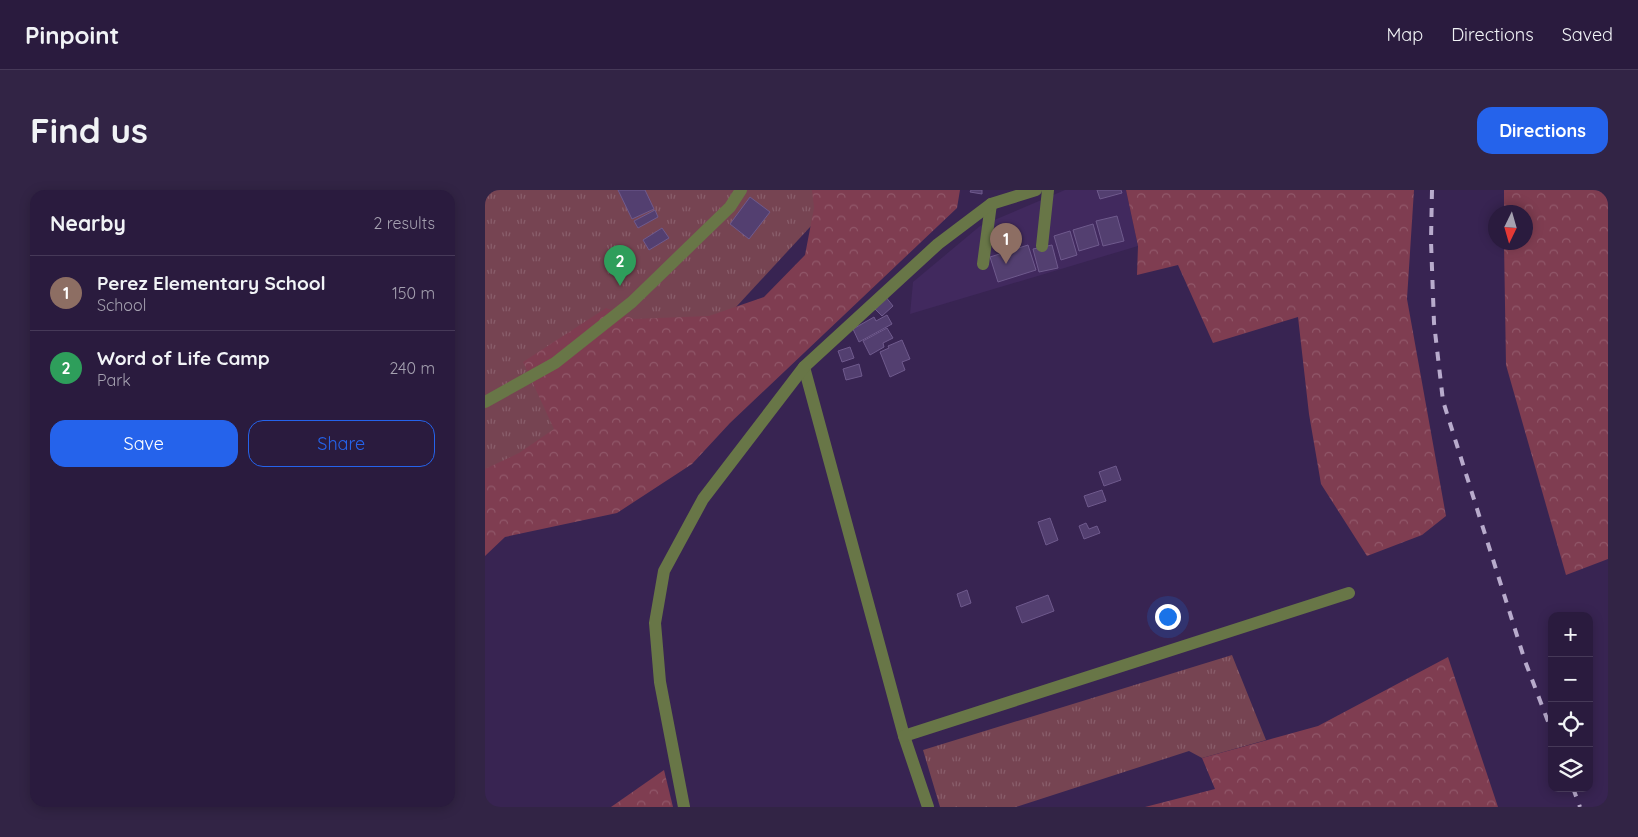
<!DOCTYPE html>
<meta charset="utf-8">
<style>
body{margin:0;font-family:Quicksand,sans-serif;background:#322445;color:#f1f3f6}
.controls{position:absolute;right:15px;bottom:15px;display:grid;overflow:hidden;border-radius:10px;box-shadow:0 2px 12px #0003}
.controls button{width:45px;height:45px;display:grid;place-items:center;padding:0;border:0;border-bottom:1px solid #463958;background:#2a1b3e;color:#f1f3f6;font:25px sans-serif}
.compass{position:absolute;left:1003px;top:15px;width:45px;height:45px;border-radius:50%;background:#2a1b3e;box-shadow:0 2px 12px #0003;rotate:185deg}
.you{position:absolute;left:682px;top:426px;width:18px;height:18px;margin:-12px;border:4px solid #fff;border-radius:50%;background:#1a73e8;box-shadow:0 0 0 8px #1a73e833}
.badge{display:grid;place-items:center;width:32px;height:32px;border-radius:50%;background:#2563eb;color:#fff;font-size:16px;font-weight:700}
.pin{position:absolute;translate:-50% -41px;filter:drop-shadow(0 1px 2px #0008)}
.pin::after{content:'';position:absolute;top:26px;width:18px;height:15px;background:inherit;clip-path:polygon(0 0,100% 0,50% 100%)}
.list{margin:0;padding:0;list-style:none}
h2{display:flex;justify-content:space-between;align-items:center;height:65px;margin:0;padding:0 20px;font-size:21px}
h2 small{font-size:16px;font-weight:400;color:#a5a1b0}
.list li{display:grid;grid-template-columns:32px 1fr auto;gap:15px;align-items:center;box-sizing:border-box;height:75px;padding:0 20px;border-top:1px solid #463958}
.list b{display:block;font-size:19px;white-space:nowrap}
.list p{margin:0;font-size:16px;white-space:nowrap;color:#a5a1b0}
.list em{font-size:16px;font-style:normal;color:#a5a1b0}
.actions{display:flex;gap:10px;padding:15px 20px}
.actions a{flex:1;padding:11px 0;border:1px solid #2563eb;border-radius:15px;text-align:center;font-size:18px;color:#2563eb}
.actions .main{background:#2563eb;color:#fff}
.icon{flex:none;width:28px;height:28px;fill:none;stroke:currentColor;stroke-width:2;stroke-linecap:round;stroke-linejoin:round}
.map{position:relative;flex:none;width:1123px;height:617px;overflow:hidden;border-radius:15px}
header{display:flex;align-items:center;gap:30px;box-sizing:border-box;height:70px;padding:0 25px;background:#2a1b3e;border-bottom:1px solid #463958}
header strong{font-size:24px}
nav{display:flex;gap:28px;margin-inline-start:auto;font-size:18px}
.intro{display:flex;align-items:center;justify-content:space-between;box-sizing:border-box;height:120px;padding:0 30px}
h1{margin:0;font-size:35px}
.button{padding:12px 22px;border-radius:15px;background:#2563eb;color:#fff;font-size:18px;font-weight:700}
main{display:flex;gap:30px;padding:0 30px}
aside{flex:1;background:#2a1b3e;border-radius:15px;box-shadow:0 2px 12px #0003}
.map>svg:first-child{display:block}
.built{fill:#41295e}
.grass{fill:url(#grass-tufts)}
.forest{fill:url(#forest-crowns)}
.building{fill:#533f70;stroke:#6f5a8d}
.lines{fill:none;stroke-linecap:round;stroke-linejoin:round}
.minor{stroke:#687647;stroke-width:12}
.rail{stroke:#b8abcc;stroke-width:4;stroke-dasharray:9 9;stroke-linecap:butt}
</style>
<header>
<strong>Pinpoint</strong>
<nav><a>Map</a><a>Directions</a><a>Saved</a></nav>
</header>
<div class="intro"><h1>Find us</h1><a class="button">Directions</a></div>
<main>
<aside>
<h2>Nearby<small>2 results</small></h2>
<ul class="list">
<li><span class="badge" style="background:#8d6e63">1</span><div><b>Perez Elementary School</b><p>School</p></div><em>150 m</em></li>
<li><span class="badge" style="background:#2e9e5b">2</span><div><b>Word of Life Camp</b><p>Park</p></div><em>240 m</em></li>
</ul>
<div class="actions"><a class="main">Save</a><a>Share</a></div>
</aside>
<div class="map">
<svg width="1123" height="617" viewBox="0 0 1123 617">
<defs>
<pattern id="grass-tufts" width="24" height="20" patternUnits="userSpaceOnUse" patternTransform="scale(1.25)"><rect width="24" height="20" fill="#764452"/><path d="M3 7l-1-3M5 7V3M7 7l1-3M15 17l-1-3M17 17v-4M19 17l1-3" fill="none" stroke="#895e6b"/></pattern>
<pattern id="forest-crowns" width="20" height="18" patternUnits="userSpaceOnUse" patternTransform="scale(1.25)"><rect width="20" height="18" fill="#7f3d51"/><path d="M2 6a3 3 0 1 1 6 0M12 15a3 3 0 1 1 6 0" fill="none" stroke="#91586a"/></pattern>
</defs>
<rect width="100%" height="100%" fill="#382452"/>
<polygon class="built" points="580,0 641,0 653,56 425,124 428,92 495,36"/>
<g class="grass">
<polygon points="0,0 353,0 350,10 191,182 0,302"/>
<polygon points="747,465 781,550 717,568 704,561 531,617 455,617 438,560"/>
</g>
<g class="forest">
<polygon points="327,0 475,0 472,18 245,233 207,274 132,323 20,347 0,366 0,279 34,263 69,239 38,172 121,118 149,129 224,126 279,107 320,65 329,18"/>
<polygon points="641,0 929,0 922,109 961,326 937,345 882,366 836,294 824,224 813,127 728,153 693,75 652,85 653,56"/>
<polygon points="1019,0 1123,0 1123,369 1081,385 1021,175 1019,53 1040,52 1040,22 1019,22"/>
<polygon points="963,467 1013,617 660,617 730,599 717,568 833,536"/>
<polygon points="179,580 188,617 126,617"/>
</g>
<g class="building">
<polygon points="133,0 160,0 169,19 147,29"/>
<polygon points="486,0 497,0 497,4 485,2"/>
<polygon points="612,0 636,0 637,3 615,9"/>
<polygon points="265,7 285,22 264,49 245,34"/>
<polygon points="170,20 173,27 153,38 149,31"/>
<polygon points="632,26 639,51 618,56 611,31"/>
<polygon points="608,34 614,55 594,61 588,40"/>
<polygon points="177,38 184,48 164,60 158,50"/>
<polygon points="585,41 592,65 576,70 569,46"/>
<polygon points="543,55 551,80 513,92 505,67"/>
<polygon points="567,55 573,78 554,82 548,59"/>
<polygon points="400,106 408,116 397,126 388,117"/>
<polygon points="402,125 407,134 374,152 368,139 389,127 391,131"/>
<polygon points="402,138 408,148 398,153 399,157 385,165 378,151"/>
<polygon points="417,150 425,169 417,172 420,180 405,187 395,162 404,158 403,156"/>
<polygon points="365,157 369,168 357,172 353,161"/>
<polygon points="374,174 377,186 361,190 358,179"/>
<polygon points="631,276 636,290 619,296 614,282"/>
<polygon points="617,300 621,311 603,317 599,306"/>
<polygon points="565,328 573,350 561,355 553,332"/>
<polygon points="601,333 604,339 612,336 615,343 599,349 594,336"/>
<polygon points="482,400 486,413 476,417 472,404"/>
<polygon points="563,405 569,421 537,433 531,417"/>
</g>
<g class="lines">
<g class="minor">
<polyline points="557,56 563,0"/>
<polyline points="498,74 506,14"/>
<polyline points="319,177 419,546 443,617"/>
<polyline points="0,212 70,173 147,112 245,17 256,0"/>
<polyline points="419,546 864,403"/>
<polyline points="199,617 175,492 170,433 179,381 218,309 319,177 453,54 506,14 551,0"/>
</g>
<g class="rail">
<polyline points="947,0 946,51 949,133 958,211 1040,471 1067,542"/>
<polyline points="1088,598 1095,617"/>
</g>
</g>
</svg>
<div class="controls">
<button>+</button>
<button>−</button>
<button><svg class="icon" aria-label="locate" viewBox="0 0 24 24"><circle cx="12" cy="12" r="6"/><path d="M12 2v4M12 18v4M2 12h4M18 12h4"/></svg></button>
<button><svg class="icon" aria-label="layers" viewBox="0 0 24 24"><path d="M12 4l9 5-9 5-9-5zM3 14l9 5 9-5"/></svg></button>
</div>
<svg class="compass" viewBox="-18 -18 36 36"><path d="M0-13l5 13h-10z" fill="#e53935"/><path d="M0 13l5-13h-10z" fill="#a5a1b0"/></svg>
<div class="you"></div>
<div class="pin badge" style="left:521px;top:74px;background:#8d6e63">1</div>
<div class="pin badge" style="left:135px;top:96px;background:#2e9e5b">2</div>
</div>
</main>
